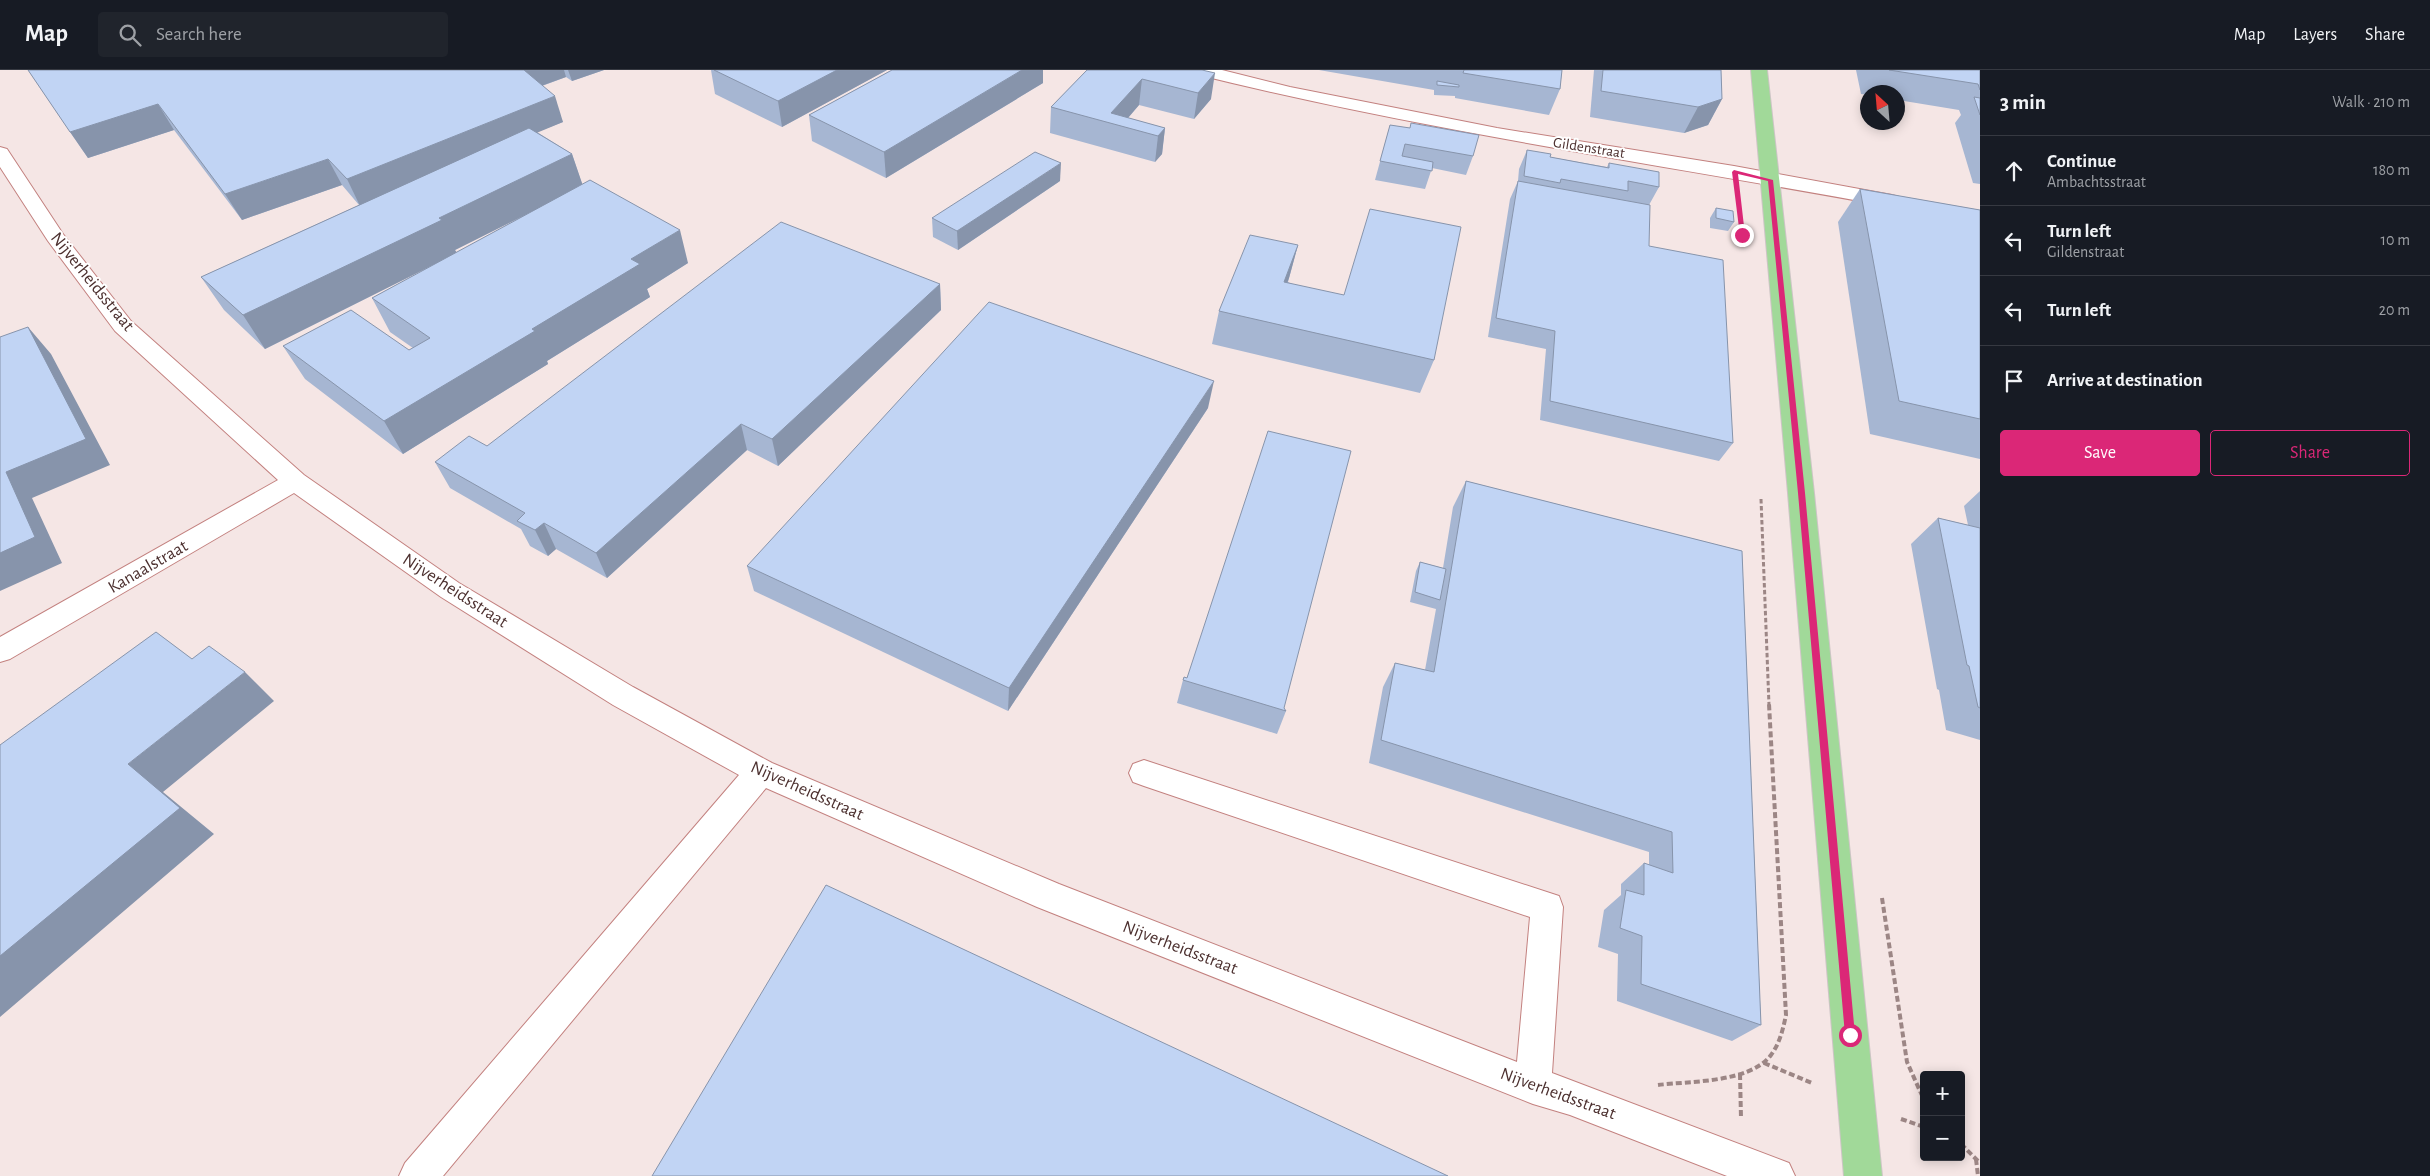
<!DOCTYPE html>
<meta charset="utf-8">
<style>
body{margin:0;font-family:"Alegreya Sans",sans-serif;background:#20242c;color:#f1f3f6}
.controls{position:absolute;right:15px;bottom:15px;display:grid;overflow:hidden;border-radius:5px;box-shadow:0 2px 12px #0003}
.controls button{width:45px;height:45px;display:grid;place-items:center;padding:0;border:0;border-bottom:1px solid #363941;background:#171b24;color:#f1f3f6;font:25px sans-serif}
.compass{position:absolute;left:1860px;top:15px;width:45px;height:45px;border-radius:50%;background:#171b24;box-shadow:0 2px 12px #0003;rotate:334deg}
.stop{position:absolute;width:15px;height:15px;margin:-11px;border:4px solid #db2777;border-radius:50%;background:#fff}
.stop.end{background:#db2777;border-color:#fff;box-shadow:0 1px 5px #0008}
.list{margin:0;padding:0;list-style:none}
h2{display:flex;justify-content:space-between;align-items:center;height:65px;margin:0;padding:0 20px;font-size:21px}
h2 small{font-size:16px;font-weight:400;color:#9ea1a6}
.list li{display:grid;grid-template-columns:32px 1fr auto;gap:15px;align-items:center;box-sizing:border-box;height:70px;padding:0 20px;border-top:1px solid #363941}
.list b{display:block;font-size:19px;white-space:nowrap}
.list p{margin:0;font-size:16px;white-space:nowrap;color:#9ea1a6}
.list em{font-size:16px;font-style:normal;color:#9ea1a6}
.actions{display:flex;gap:10px;padding:15px 20px}
.actions a{flex:1;padding:11px 0;border:1px solid #db2777;border-radius:5px;text-align:center;font-size:18px;color:#db2777}
.actions .main{background:#db2777;color:#fff}
.icon{flex:none;width:28px;height:28px;fill:none;stroke:currentColor;stroke-width:2;stroke-linecap:round;stroke-linejoin:round}
.map{position:relative;flex:none;width:1980px;height:1106px;overflow:hidden}
header{display:flex;align-items:center;gap:30px;box-sizing:border-box;height:70px;padding:0 25px;background:#171b24;border-bottom:1px solid #363941}
header strong{font-size:24px}
nav{display:flex;gap:28px;margin-inline-start:auto;font-size:18px}
.search{width:350px;height:45px;background:#20242c;display:flex;align-items:center;gap:12px;box-sizing:border-box;padding:0 18px;border-radius:5px;color:#9ea1a6;font-size:19px}
main{display:flex}
aside{flex:1;background:#171b24}
.map>svg:first-child{display:block}
.lines{fill:none;stroke-linecap:round;stroke-linejoin:round}
.minor-casing{stroke:#c3817f;stroke-width:2}
.major-casing{stroke:#cdc5c5;stroke-width:2}
.path-far1{stroke:#9c8685;stroke-width:3;stroke-dasharray:4.5 2.5;stroke-linecap:butt}
.path{stroke:#9c8685;stroke-width:4;stroke-dasharray:6 3;stroke-linecap:butt}
.minor{fill:#fff;fill-rule:evenodd}
.major{fill:#a1d999;fill-rule:evenodd}
.wall{fill:#a6b6d2;fill-rule:evenodd}
.shaded-wall{fill:#8794ab}
.building{fill:#c1d4f4;stroke:#8794ab}
.route{fill:#db2777}
.labels{text-anchor:middle;dominant-baseline:central;stroke-width:4;stroke-linejoin:round;paint-order:stroke}
.far-street-label{font-size:15px;fill:#4c302f;stroke:#fff}
.street-label{font-size:18px;fill:#4c302f;stroke:#fff}
</style>
<header>
<strong>Map</strong>
<div class="search"><svg class="icon" aria-label="search" viewBox="0 0 24 24"><circle cx="10" cy="10" r="6"/><path d="M15 15l6 6"/></svg>Search here</div>
<nav><a>Map</a><a>Layers</a><a>Share</a></nav>
</header>
<main>
<div class="map">
<svg width="1980" height="1106" viewBox="0 0 1980 1106">
<rect width="100%" height="100%" fill="#f5e6e5"/>
<g class="lines">
<g class="minor-casing">
<g id="minor">
<path d="M1193,0H1222L1290,17L1497,58L1734,96L1892,125L1899,127L1902,131L1899,135L1892,137C1659,94 1425,61 1195,4Z"/>
<polygon points="0,77 7,79 63,164 131,251 304,405 459,513 633,617 772,693 1059,814 1517,992 1530,847 1144,716 1133,712 1129,703 1133,694 1144,690 1559,826 1563,837 1552,1003 1789,1093 1795,1106 1727,1106 1570,1045 1533,1034 1037,837 766,718 443,1106 399,1106 405,1093 739,705 613,635 441,527 294,423 10,589 0,592 0,567 278,410 115,261 48,171 0,97"/>
</g>
</g>
<g class="major-casing">
<polygon id="major" points="1751,0 1767,0 1814,423 1882,1106 1844,1106 1788,423"/>
</g>
<polyline class="path-far1" points="1761,429 1769,635"/>
<g class="path">
<polyline points="1882,828 1907,992 1924,1030"/>
<polyline points="1764,993 1812,1013"/>
<polyline points="1740,1004 1741,1048"/>
<path d="M1658,1015C1690,1011 1750,1013 1771,985C1780,973 1783,959 1786,945L1769,634"/>
<polyline points="1901,1049 1924,1057"/>
<polyline points="1961,1074 1980,1093"/>
<polyline points="1976,1089 1978,1106"/>
</g>
<use href="#minor" class="minor"/>
<use href="#major" class="major"/>
</g>
<g class="wall">
<path d="M28,0H604L572,11L566,7L542,16L563,52L537,62L572,84L582,114L688,193L647,219L650,227L547,291L548,294L403,384L305,309L283,276L409,280L413,278L390,262L372,228L435,194L265,279L224,240L201,207L359,135L342,115L242,150L174,60L88,88ZM523,146L456,183L455,180Z"/>
<polygon points="711,0 887,0 782,57 715,24"/>
<polygon points="892,0 1043,0 1043,13 886,108 812,71 809,45"/>
<polygon points="1087,0 1202,0 1211,29 1194,49 1139,35 1128,48 1165,58 1162,84 1155,92 1050,63 1051,37"/>
<polygon points="1319,0 1562,0 1560,19 1549,45 1455,28 1455,26 1434,25 1434,20"/>
<polygon points="1594,0 1721,0 1722,29 1708,55 1684,63 1590,47"/>
<polygon points="1856,0 1980,0 1980,114 1973,113 1955,53 1961,45 1959,40 1898,30 1898,22 1868,22 1868,25 1861,24"/>
<polygon points="1390,55 1409,58 1473,86 1466,105 1432,98 1425,119 1375,110"/>
<polygon points="1527,80 1550,87 1607,97 1609,93 1659,117 1649,135 1649,176 1733,373 1719,391 1540,350 1546,279 1488,267 1510,129 1518,111 1519,99"/>
<polygon points="1060,111 958,180 933,167 932,148"/>
<polygon points="1860,119 1980,140 1980,389 1870,364 1838,152"/>
<polygon points="1716,138 1734,152 1728,161 1710,158 1710,148"/>
<polygon points="1298,175 1288,212 1434,290 1420,323 1212,274 1219,241"/>
<polygon points="940,214 941,240 778,396 747,380 607,508 556,479 548,486 530,476 521,459 450,418 435,392 487,376"/>
<polygon points="1208,338 1008,641 754,521 747,496"/>
<polygon points="1466,411 1742,481 1761,955 1732,971 1617,931 1618,884 1598,877 1604,840 1621,825 1621,814 1644,793 1649,795 1649,782 1369,693 1383,617 1395,593 1425,600 1436,539 1410,532 1416,501 1420,492 1443,498 1453,437"/>
<polygon points="1980,421 1980,670 1946,660 1939,620 1937,619 1911,474 1938,448 1968,455 1964,436"/>
<polygon points="1183,610 1284,638 1286,641 1277,664 1177,633"/>
</g>
<g class="shaded-wall">
<polygon points="520,0 564,0 566,7 527,21"/>
<polygon points="568,0 604,0 572,11"/>
<polygon points="837,0 887,0 782,57 778,31"/>
<polygon points="1022,0 1043,0 1043,13 886,108 884,82"/>
<polygon points="1215,3 1211,29 1194,49 1198,23"/>
<polygon points="1142,9 1139,35 1121,56 1111,43"/>
<polygon points="555,26 563,52 360,136 347,109"/>
<polygon points="1722,29 1708,55 1684,63 1698,37"/>
<polygon points="158,34 174,60 88,88 70,62"/>
<polygon points="1165,58 1162,84 1155,92 1158,66"/>
<polygon points="572,84 583,116 455,180 457,183 265,279 243,245 439,148"/>
<polygon points="328,89 342,115 242,150 225,124"/>
<polygon points="1061,93 1060,111 958,180 957,161"/>
<polygon points="680,160 688,193 647,219 650,227 547,291 548,294 403,384 384,351 532,259 631,189"/>
<polygon points="1298,175 1289,208 1275,245 1284,212"/>
<polygon points="940,214 941,240 778,396 772,369"/>
<polygon points="28,257 51,284 110,395 32,428 62,493 0,521 0,483 6,402"/>
<polygon points="1214,311 1208,338 1008,641 1009,618"/>
<polygon points="741,354 747,380 607,508 596,483"/>
<polygon points="544,453 556,479 548,486 535,460"/>
<polygon points="245,602 274,631 163,722 214,764 0,947 0,886 128,694"/>
</g>
<g class="building">
<polygon points="28,0 524,0 555,26 347,109 328,89 225,124 158,34 70,62"/>
<polygon points="714,0 837,0 778,31"/>
<polygon points="892,0 1022,0 884,82 809,45"/>
<polygon points="1087,0 1202,0 1215,3 1198,23 1142,9 1111,43 1165,58 1158,66 1051,37"/>
<polygon points="1464,0 1562,0 1560,19 1463,3"/>
<polygon points="1603,0 1721,0 1722,29 1698,37 1601,21"/>
<polygon points="1889,0 1980,0 1980,20 1978,14"/>
<polygon points="1437,11 1459,15 1459,17 1437,15"/>
<polygon points="1974,27 1980,28 1980,45"/>
<polygon points="1411,53 1479,65 1473,86 1405,74 1402,86 1433,92 1432,101 1380,91 1390,55 1410,58"/>
<polygon points="529,58 572,84 439,148 442,150 243,245 201,207"/>
<polygon points="1527,80 1551,84 1550,87 1609,98 1609,93 1659,102 1659,117 1628,111 1628,121 1561,109 1560,113 1524,106"/>
<polygon points="1035,82 1061,93 957,161 932,148"/>
<polygon points="590,110 680,160 631,189 640,194 532,259 535,261 384,351 283,276 351,240 409,280 430,268 372,228"/>
<polygon points="1518,111 1650,135 1649,176 1723,190 1733,373 1550,331 1555,261 1496,248"/>
<polygon points="1860,119 1980,140 1980,349 1899,331"/>
<polygon points="1716,138 1733,141 1734,152 1716,148"/>
<polygon points="1370,139 1461,157 1434,290 1219,241 1250,165 1298,175 1284,212 1344,225"/>
<polygon points="781,152 940,214 772,369 741,354 596,483 544,453 535,460 517,451 525,443 435,392 469,366 487,376"/>
<polygon points="989,232 1214,311 1009,618 747,496"/>
<polygon points="28,257 86,369 6,402 35,467 0,483 0,267"/>
<polygon points="1268,361 1351,381 1284,638 1286,641 1183,610 1184,607 1187,608"/>
<polygon points="1466,411 1742,481 1761,955 1641,914 1642,866 1620,858 1626,820 1644,825 1644,793 1673,803 1672,762 1381,670 1395,593 1434,602"/>
<polygon points="1938,448 1980,458 1980,638 1978,637 1969,596 1967,595"/>
<polygon points="1420,492 1446,499 1440,530 1415,522"/>
<polygon points="156,562 192,589 209,576 245,602 128,694 180,738 0,886 0,675"/>
<polygon points="826,815 1448,1106 652,1106"/>
</g>
<polygon class="route" points="1734,100 1773,110 1805,423 1855,965 1850,971 1845,965 1798,423 1768,111 1738,104 1745,165 1740,166 1732,102"/>
<g class="labels">
<g class="far-street-label">
<text transform="translate(1589 78) rotate(9)">Gildenstraat</text>
</g>
<g class="street-label">
<text transform="translate(92 212) rotate(51)">Nijverheidsstraat</text>
<text transform="translate(148 497) rotate(-30)">Kanaalstraat</text>
<text transform="translate(455 521) rotate(33)">Nijverheidsstraat</text>
<text transform="translate(807 721) rotate(24)">Nijverheidsstraat</text>
<text transform="translate(1180 878) rotate(21)">Nijverheidsstraat</text>
<text transform="translate(1558 1024) rotate(20)">Nijverheidsstraat</text>
</g>
</g>
</svg>
<div class="controls">
<button>+</button>
<button>−</button>
</div>
<svg class="compass" viewBox="-18 -18 36 36"><path d="M0-13l5 13h-10z" fill="#e53935"/><path d="M0 13l5-13h-10z" fill="#9ea1a6"/></svg>
<div class="stop" style="left:1850px;top:965px"></div>
<div class="stop end" style="left:1742px;top:165px"></div>
</div>
<aside>
<h2>3 min<small>Walk · 210 m</small></h2>
<ul class="list">
<li><svg class="icon" aria-label="ahead" viewBox="0 0 24 24"><path d="M12 20V5M6 11l6-6 6 6"/></svg><div><b>Continue</b><p>Ambachtsstraat</p></div><em>180 m</em></li>
<li><svg class="icon" aria-label="left" viewBox="0 0 24 24"><path d="M17 20v-9H6M10 6l-5 5 5 5"/></svg><div><b>Turn left</b><p>Gildenstraat</p></div><em>10 m</em></li>
<li><svg class="icon" aria-label="left" viewBox="0 0 24 24"><path d="M17 20v-9H6M10 6l-5 5 5 5"/></svg><div><b>Turn left</b></div><em>20 m</em></li>
<li><svg class="icon" aria-label="arrive" viewBox="0 0 24 24"><path d="M6 21V4h12l-3 4 3 4H6"/></svg><div><b>Arrive at destination</b></div></li>
</ul>
<div class="actions"><a class="main">Save</a><a>Share</a></div>
</aside>
</main>
